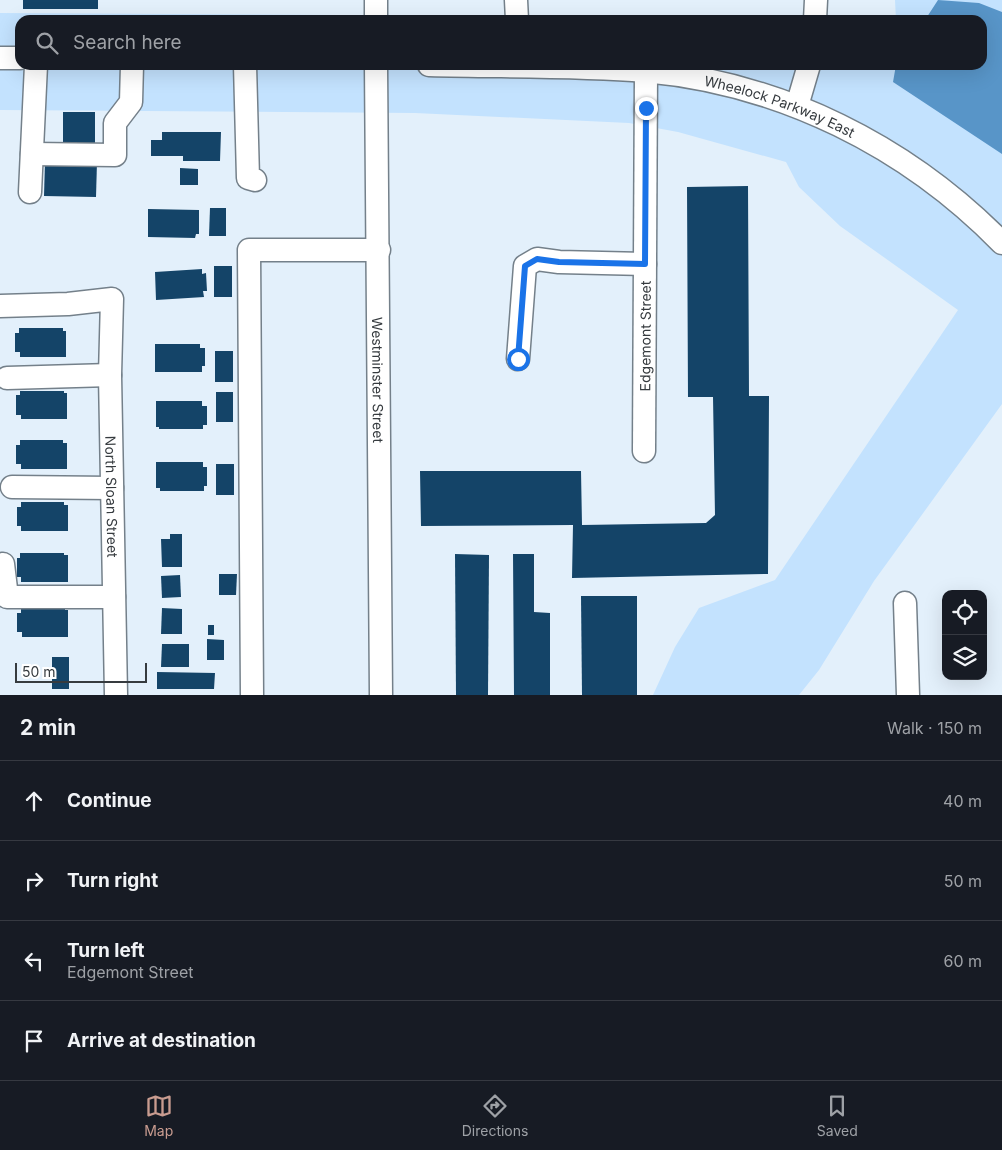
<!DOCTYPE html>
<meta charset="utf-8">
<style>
body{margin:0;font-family:Inter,sans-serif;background:#242831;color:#f1f3f6}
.controls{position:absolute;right:15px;bottom:15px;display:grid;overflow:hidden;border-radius:10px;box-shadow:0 5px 20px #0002}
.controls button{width:45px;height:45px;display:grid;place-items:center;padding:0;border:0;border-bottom:1px solid #363941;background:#171b24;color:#f1f3f6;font:25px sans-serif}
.scale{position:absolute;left:15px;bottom:12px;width:132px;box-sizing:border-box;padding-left:5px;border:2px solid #363b3f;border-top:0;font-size:14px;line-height:18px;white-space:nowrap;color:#363b3f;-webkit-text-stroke:4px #fff;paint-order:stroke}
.stop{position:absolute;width:15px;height:15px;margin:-11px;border:4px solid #1a73e8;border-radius:50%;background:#fff}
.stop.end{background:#1a73e8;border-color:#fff;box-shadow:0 1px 5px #0008}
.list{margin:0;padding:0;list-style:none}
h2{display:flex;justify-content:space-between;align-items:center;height:65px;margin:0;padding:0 20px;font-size:21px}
h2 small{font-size:16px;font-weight:400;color:#9ea1a6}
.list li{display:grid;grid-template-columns:32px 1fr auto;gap:15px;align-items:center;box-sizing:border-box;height:80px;padding:0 20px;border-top:1px solid #363941}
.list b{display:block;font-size:19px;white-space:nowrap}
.list p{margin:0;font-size:16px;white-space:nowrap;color:#9ea1a6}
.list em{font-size:16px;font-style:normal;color:#9ea1a6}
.icon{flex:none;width:28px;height:28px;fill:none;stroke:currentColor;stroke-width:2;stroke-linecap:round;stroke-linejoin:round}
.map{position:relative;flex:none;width:1002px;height:695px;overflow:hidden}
.search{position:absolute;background:#171b24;box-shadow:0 5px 20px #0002;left:15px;right:15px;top:15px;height:55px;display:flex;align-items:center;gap:12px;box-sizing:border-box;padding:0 18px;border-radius:15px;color:#9ea1a6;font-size:19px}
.sheet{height:385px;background:#171b24}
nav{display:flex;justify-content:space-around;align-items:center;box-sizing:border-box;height:70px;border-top:1px solid #363941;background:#171b24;font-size:14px;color:#9ea1a6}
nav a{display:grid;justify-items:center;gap:2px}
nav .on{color:#c99c90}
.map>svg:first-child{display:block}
.green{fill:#c3e2fe}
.water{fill:#5895c8}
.building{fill:#144468}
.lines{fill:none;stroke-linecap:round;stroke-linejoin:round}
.minor-casing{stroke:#74808a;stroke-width:25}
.minor{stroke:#fff;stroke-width:22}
.route{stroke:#1a73e8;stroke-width:6}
.labels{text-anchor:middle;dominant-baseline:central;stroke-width:5;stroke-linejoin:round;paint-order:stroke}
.street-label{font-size:14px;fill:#363b3f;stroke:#fff}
</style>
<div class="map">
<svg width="1002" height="695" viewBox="0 0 1002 695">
<rect width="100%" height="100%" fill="#e3f0fb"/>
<polygon class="green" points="895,0 1002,0 1002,404 874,581 819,670 799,695 653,695 675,647 699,608 775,580 958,310 840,226 799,187 786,162 678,132 629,123 415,113 0,110 0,13 517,16 742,20 20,20 20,65 982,65 982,20 896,20"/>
<polygon class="water" points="938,0 979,3 1002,12 1002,154 893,82 896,65 982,65 982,20 925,20"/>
<g class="building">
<rect x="23" y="0" width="75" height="9"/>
<rect x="63" y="112" width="32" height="38"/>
<polygon points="162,132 221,132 220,161 183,161 183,156 151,156 151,140 162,140"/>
<polygon points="45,161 97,162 96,197 44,196"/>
<polygon points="180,168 198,169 198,185 180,185"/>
<polygon points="748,186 749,396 769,396 768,574 572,578 573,525 421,526 420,471 581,471 582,525 706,523 715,515 713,397 688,397 687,187"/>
<polygon points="210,208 226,208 226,236 209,236"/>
<polygon points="148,209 199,210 199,234 196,234 195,238 148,237"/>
<rect x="214" y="266" width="18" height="31"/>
<polygon points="202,269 202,274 206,273 207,291 203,291 204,297 156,300 155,272"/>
<polygon points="19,328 63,328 63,331 66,331 66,357 20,357 20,352 15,352 15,333 19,333"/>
<polygon points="155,344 200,344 200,348 205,348 205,366 202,366 202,372 155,372"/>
<rect x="215" y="351" width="18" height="31"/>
<polygon points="20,391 64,391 64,393 67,393 67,419 21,419 21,415 16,415 16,395 20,395"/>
<rect x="216" y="392" width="17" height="30"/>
<polygon points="156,401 202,401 202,406 207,406 207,425 203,425 203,429 159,429 159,427 156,427"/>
<polygon points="20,440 63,440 63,443 67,443 67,469 21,469 21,464 16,464 16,445 20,445"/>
<polygon points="156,462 203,462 203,467 207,467 207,486 204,486 204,491 160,491 160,488 156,488"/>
<rect x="216" y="464" width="18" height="31"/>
<polygon points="21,502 64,502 64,505 68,505 68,531 21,531 21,526 17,526 17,507 21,507"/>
<polygon points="170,534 182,534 182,567 162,567 161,539 170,539"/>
<polygon points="20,553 64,553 64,555 68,555 68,582 21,582 21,577 17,577 17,558 20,558"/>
<polygon points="455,554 489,555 488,695 456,695"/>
<polygon points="513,554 534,554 534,612 550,613 550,695 514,695"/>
<polygon points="219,574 237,574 236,595 219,595"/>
<polygon points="180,575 181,597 162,598 161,576"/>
<polygon points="581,596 637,596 637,695 582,695"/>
<polygon points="21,608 65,608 65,610 68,610 68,637 22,637 22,632 17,632 17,613 21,613"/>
<polygon points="162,608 182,609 182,634 161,634"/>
<rect x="208" y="625" width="6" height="10"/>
<polygon points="207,639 224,640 224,660 207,660"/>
<polygon points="162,644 189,644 189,667 161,667"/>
<rect x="52" y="657" width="17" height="32"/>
<polygon points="157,672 215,673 214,689 157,689"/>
</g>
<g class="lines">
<g class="minor-casing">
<g id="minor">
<polyline points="376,0 376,20"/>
<polyline points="516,0 517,20"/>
<polyline points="815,20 816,0"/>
<polyline points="0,58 20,58"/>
<polyline points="245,65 248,178 255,180"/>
<path id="s1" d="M376,65L381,695"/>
<path id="s2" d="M429,65C501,67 574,65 645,71C781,83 907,146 1002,243"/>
<polyline points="797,106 809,65"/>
<polyline points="32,154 115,155 115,123 131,102 132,65"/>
<polyline points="30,192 36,65"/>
<path id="s3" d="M0,306L68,304L112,299L110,375L116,695"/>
<polyline points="518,359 525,266 537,259 559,262 645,264"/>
<polyline points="7,378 110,375"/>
<path id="s4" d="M644,451L646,71"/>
<polyline points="12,487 112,488"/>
<polyline points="3,564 7,597 114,597"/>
<polyline points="905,603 908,695"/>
<polyline points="252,695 249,250 379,250"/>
</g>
</g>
<use href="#minor" class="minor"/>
</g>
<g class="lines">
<polyline class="route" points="518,359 525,266 537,259 559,262 645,264 646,108"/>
</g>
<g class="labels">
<g class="street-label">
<text stroke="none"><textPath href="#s2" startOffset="356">Wheelock Parkway East</textPath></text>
<text stroke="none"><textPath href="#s4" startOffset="115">Edgemont Street</textPath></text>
<text stroke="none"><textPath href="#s1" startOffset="315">Westminster Street</textPath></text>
<text stroke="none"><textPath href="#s3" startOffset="310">North Sloan Street</textPath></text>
</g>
</g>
</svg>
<div class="controls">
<button><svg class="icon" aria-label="locate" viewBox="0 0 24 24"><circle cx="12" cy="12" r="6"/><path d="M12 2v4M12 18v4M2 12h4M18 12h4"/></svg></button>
<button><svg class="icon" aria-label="layers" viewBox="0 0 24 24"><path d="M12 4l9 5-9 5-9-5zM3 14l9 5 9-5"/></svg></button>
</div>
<div class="scale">50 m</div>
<div class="stop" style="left:518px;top:359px"></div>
<div class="stop end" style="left:646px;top:108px"></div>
<div class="search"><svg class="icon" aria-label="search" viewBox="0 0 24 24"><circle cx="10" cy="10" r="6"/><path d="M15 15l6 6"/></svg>Search here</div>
</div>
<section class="sheet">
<h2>2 min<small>Walk · 150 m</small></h2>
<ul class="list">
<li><svg class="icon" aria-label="ahead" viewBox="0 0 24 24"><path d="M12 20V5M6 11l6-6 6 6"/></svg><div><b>Continue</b></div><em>40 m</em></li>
<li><svg class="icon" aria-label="right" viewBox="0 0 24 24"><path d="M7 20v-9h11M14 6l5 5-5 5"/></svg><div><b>Turn right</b></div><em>50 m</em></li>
<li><svg class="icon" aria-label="left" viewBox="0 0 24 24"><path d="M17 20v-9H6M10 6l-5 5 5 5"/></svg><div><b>Turn left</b><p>Edgemont Street</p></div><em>60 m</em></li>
<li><svg class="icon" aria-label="arrive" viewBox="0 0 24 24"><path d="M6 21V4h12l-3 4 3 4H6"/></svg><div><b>Arrive at destination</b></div></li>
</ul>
</section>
<nav>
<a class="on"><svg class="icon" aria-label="map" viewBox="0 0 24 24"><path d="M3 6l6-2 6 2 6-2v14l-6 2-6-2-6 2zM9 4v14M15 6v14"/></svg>Map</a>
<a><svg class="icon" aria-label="directions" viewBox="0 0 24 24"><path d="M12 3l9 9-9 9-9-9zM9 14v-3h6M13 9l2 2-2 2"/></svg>Directions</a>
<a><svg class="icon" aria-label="saved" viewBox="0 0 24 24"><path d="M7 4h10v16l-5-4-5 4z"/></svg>Saved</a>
</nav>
